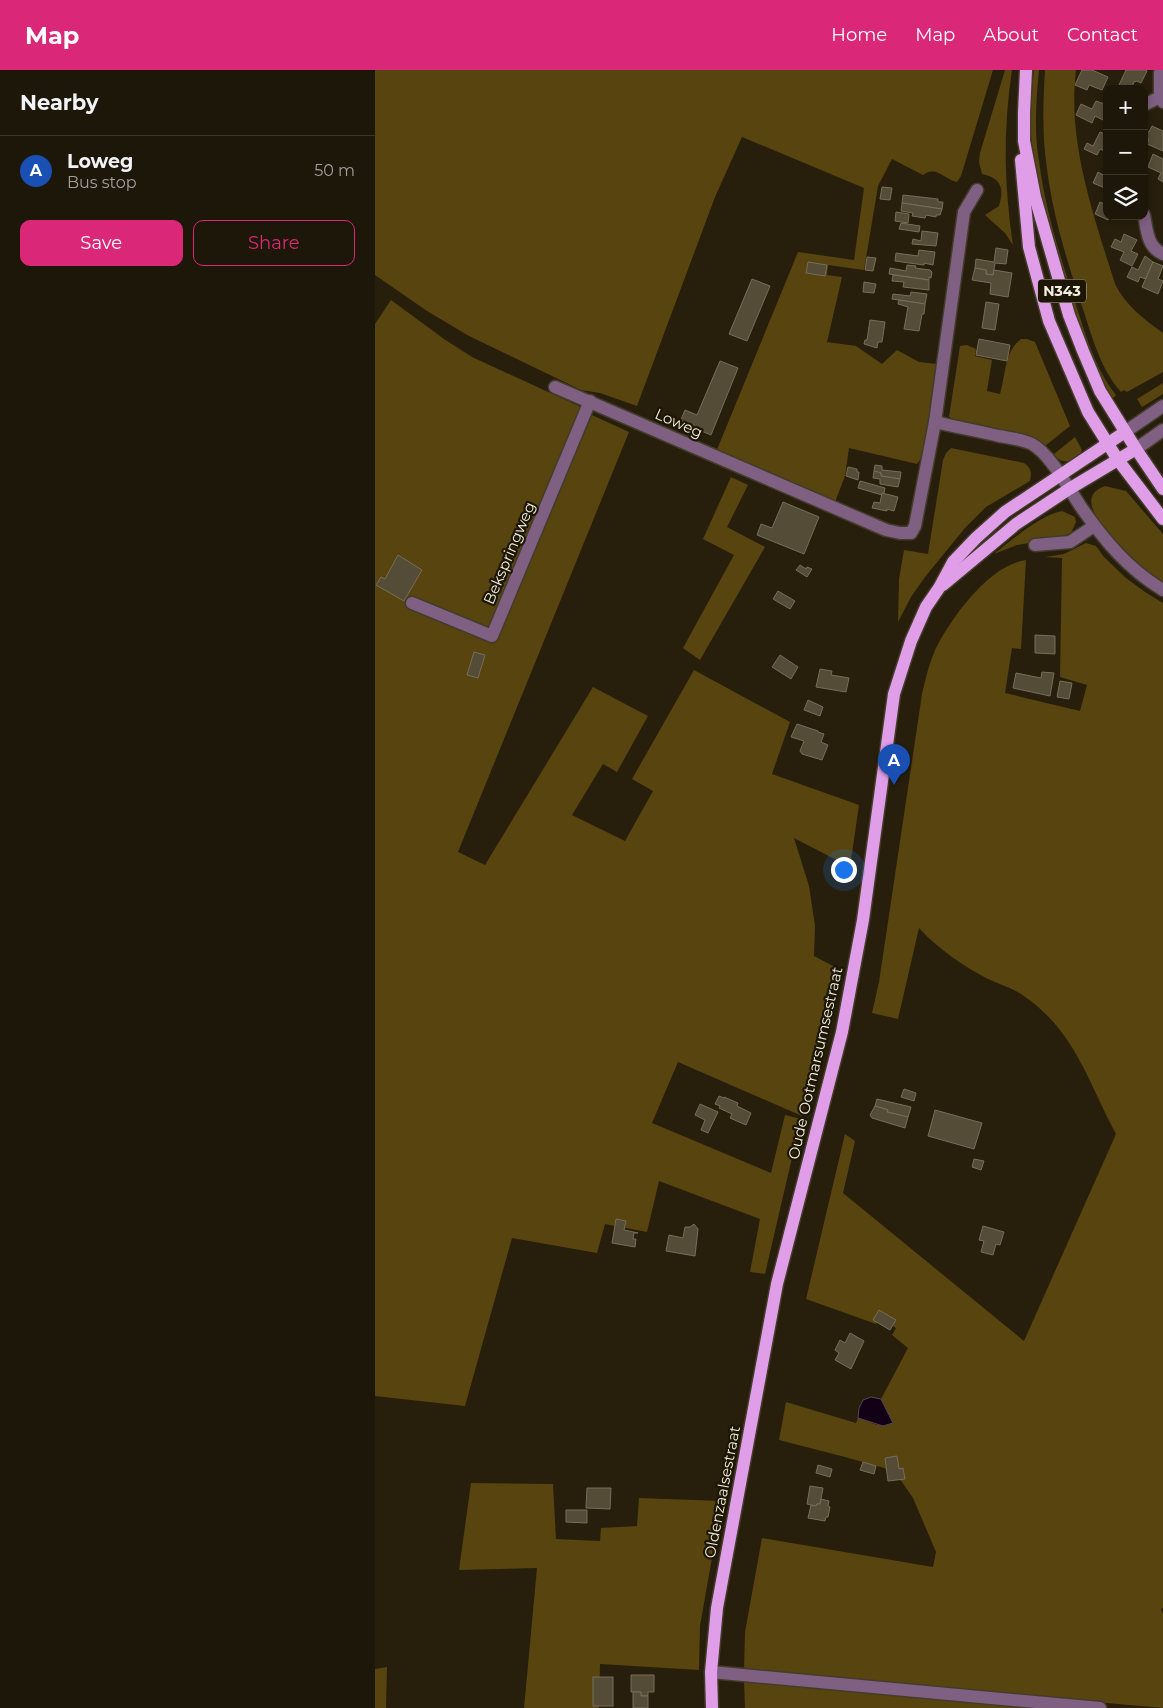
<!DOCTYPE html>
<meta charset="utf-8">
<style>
body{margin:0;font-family:Montserrat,sans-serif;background:#252012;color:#f1f3f6}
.controls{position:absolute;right:15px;top:15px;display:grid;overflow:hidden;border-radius:10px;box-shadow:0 2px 8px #0003}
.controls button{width:45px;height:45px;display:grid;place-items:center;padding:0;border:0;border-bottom:1px solid #3b362a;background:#1d1709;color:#f1f3f6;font:25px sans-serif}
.you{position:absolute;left:468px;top:799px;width:18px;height:18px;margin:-12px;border:4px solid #fff;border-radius:50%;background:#1a73e8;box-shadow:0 0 0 8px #1a73e833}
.badge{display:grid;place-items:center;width:32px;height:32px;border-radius:50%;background:#db2777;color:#fff;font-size:16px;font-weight:700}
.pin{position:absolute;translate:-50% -41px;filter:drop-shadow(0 1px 2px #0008)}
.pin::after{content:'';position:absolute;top:26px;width:18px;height:15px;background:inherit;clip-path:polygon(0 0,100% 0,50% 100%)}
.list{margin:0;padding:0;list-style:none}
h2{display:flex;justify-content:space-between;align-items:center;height:65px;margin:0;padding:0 20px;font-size:21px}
h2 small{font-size:16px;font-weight:400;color:#a09f9c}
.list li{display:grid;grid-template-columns:32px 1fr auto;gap:15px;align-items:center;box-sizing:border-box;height:70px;padding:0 20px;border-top:1px solid #3b362a}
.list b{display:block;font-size:19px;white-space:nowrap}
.list p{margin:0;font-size:16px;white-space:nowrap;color:#a09f9c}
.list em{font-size:16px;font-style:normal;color:#a09f9c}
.actions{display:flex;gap:10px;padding:15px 20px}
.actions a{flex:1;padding:11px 0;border:1px solid #db2777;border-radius:10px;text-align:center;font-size:18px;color:#db2777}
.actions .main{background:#db2777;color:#fff}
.icon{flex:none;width:28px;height:28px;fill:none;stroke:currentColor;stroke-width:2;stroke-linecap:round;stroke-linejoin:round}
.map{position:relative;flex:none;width:788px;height:1638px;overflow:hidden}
header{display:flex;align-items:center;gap:30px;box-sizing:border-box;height:70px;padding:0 25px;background:#db2777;color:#fff}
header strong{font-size:24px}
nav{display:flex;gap:28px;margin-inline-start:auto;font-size:18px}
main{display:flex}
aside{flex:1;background:#1d1709}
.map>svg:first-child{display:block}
.green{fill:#57440e}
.water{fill:#120016;stroke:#564753}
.building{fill:#554c38;stroke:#776e59}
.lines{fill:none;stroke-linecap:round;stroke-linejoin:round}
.minor-casing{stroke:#443c2a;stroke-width:15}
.major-casing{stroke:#443c2a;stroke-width:15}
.minor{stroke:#7f6083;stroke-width:12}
.major{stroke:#e09ee8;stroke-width:12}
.labels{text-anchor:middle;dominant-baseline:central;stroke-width:4.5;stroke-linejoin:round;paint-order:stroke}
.shield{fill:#1d1604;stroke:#b3ad9f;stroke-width:1}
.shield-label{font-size:14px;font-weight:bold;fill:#f3eee2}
.street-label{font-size:15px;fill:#f3eee2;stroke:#1d1604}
</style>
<header>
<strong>Map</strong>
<nav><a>Home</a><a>Map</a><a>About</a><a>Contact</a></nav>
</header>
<main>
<aside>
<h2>Nearby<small></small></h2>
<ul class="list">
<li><span class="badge" style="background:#1a4fb4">A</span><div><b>Loweg</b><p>Bus stop</p></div><em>50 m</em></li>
</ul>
<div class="actions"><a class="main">Save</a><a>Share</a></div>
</aside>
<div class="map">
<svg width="788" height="1638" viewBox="0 0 788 1638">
<rect width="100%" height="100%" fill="#271f0c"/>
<g class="green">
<path d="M0,0H618L586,106L582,112C569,109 561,95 548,105L517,89L503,116L489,200L453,195L452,205L467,207L452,272L481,276L507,294L522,280L544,292L562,294L548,386L542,394L474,378L470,406L460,432L341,382L423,182L479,190L489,118L367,67L340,127L262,336L225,323L206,320L94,266L52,241L0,205Z"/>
<path d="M630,0H637C628,59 629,116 638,175L630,163L610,145L624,136C630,117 625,108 607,104L604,92L605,83Z"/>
<path d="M659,0H664C661,30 659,62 664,91C670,139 685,186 700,232C710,263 720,299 741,325L736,330L709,274L671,153L659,96L656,64V31Z"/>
<path d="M670,0H701C692,72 719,146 740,214C750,235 769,249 788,263V302L752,322L749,320L746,322C726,300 717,267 708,239C693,194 678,147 672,99C667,66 668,33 670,0Z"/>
<polygon points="16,230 69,269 97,287 206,337 149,506 217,345 254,362 83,782 110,795 218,617 273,646 242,702 228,694 197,745 250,771 278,721 257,709 319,600 415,652 397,704 484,735 475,797 419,768 434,816 440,856 439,886 460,897 427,1046 303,992 277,1053 396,1103 410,1045 426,1049 390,1204 375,1202 385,1149 284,1111 272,1162 230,1154 222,1183 137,1168 90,1336 0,1326 0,254"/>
<path d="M646,269H652L660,272L695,356L670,376L661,369L586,353L574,347L585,276L592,275L601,279L600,286L617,290L612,321L625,324C631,305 629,282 646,269Z"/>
<polygon points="788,313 788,324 767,337 762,329"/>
<path d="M700,367L707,380C702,392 686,396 679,384Z"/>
<path d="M576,378L649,393C656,398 657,402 655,411L611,437L590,458L550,507L536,527L523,552L524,509L529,480L553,484L568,390L571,383Z"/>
<polygon points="356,407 373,415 352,457 390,477 325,590 308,578 359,485 328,469"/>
<path d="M730,416L751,421L788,464V515C773,503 756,491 742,477C738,473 734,466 731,461C721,447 704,425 730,416Z"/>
<path d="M687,441L700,447L701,452L696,463L685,468L642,475L619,484C635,471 667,444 687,441Z"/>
<path d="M711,473L721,476L729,487L751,508L770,522L788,533V1538L786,1539L788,1544V1638L369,1601L370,1562L387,1468L558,1497L561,1482L538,1428L527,1412L518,1403L509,1398L470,1387L404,1370L411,1332L481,1353L483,1348L502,1355L517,1353L506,1329L533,1278L517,1265L521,1258L505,1248L501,1254L431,1229L470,1064L480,1071L468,1123L649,1271L741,1064C712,1010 700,960 646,924C635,917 623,914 611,908C587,895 563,879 544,858L523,949L497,943L504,912L547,624C550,610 554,594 560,580C576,548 614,495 651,490L646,579L637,578L630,623L705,641L712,615L685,607L687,488L670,487L689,484Z"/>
<polygon points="96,1413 178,1414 181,1469 225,1471 226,1458 262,1456 264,1428 347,1431 325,1556 324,1600 225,1594 224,1638 149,1638 162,1498 84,1500"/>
<polygon points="12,1597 11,1638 0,1638 0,1599"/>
<polygon points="369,1611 666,1638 370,1638"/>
</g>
<polygon class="water" points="496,1327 506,1329 518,1353 508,1356 483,1348 484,1338 488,1330"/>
<g class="building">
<polygon points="707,0 717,0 733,7 727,20 714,15 712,20 700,15"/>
<polygon points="751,0 770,0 772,1 766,13 762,11 759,12 757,17 752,19 744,15"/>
<polygon points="721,31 732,35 732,52 720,46 717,53 701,45 706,34 717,39"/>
<polygon points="777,56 788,61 788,81 772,74 774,69 769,65 771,61 774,62"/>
<polygon points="725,62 732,65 732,82 725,79 722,85 709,79 712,73 718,76"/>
<polygon points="778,84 788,89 788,112 783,109 786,103 773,97"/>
<polygon points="731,98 732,99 732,119 718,113 723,102 728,105"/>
<polygon points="507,117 517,118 515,130 505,129"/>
<polygon points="528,125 563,129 563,132 568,132 567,139 527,133"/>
<polygon points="725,132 732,135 732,146 735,146 733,150 720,144"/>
<polygon points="527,133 567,139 565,145 561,145 561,147 551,145 550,148 537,146 538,143 526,141"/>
<polygon points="521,142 534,144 533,153 520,151"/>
<polygon points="526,153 545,156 544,162 524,159"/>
<polygon points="547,161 563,163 561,176 537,174 538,169 546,171"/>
<polygon points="749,164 762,170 756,181 763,184 757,196 745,190 749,182 736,177 740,169 746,172"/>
<polygon points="621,178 633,180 631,194 620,193 618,205 611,204 611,200 600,198 601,189 619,192"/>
<polygon points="544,180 560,182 558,195 549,193 549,195 520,191 521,183 543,186"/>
<polygon points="770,186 778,192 771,209 765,207 763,212 752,207 757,197 763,200"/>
<polygon points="492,187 501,188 498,201 490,200"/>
<polygon points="433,192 452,195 450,206 431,203"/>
<polygon points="778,192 788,196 783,209 788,211 783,224 767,217"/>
<polygon points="532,195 541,196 540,198 555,200 557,202 556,208 554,207 554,210 514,204 515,198 531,201"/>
<polygon points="600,198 611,200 611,204 618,205 619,200 637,203 633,227 615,224 616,213 597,210"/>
<polygon points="518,205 554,210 554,220 528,217 529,212 517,211"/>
<polygon points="377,209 395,216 372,271 354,264"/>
<polygon points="489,212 501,214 499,223 488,222"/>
<polygon points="536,222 552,224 550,234 517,229 518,224 535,226"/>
<polygon points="524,230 550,234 549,244 547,244 544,261 529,259 533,237 523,234"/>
<polygon points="611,232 624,234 620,260 607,258"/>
<polygon points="495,250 510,252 507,272 503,272 502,278 489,274 490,270 492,270"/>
<polygon points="604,269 635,275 632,291 601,285"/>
<polygon points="345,291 363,298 336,365 305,352 310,340 322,345"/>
<polygon points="500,395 507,396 507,400 526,402 525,409 506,406 506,403 499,401"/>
<polygon points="473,397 482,399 482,402 484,402 483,410 471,406"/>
<polygon points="499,401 506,403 506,406 525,409 523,417 505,414 505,409 498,408"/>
<polygon points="485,411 510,418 509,423 507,425 483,418"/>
<polygon points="507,423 523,427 519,441 512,439 512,441 497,438 499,432 505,433"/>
<polygon points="408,432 444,447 429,484 382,465 386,454 397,458"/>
<polygon points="23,485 47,500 29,531 1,515 6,507 10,509"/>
<polygon points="425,495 431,499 432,497 437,499 432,507 421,500"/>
<polygon points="403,521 420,531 415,539 398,529"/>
<polygon points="660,565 680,566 680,584 660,583"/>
<polygon points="99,582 110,585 103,608 92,605"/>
<polygon points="405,585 423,597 416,609 397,597"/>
<polygon points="445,599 457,601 456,605 474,608 471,622 441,617"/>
<polygon points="667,602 679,603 675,626 638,618 641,603 666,608"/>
<polygon points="685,611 697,613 694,629 682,627"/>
<polygon points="433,630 448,637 445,646 429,640"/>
<polygon points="422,654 443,661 443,662 449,664 446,672 453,675 447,690 427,684 425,681 429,671 416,667"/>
<polygon points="529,1019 541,1023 539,1031 526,1027"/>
<polygon points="344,1026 349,1028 349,1027 363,1033 362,1036 376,1043 371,1055 355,1048 357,1044 344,1038 345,1036 340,1034"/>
<polygon points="502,1029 536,1037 533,1047 512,1042 513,1040 500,1036"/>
<polygon points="325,1034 343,1042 333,1063 326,1060 330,1050 320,1045"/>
<polygon points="500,1036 513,1040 512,1042 533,1047 530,1058 497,1048 495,1045"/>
<polygon points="560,1040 607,1053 599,1079 553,1066"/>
<polygon points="599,1089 609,1091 606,1100 597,1097"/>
<polygon points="241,1149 251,1151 249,1160 263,1163 259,1163 258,1169 261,1169 260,1177 237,1173"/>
<polygon points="319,1154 323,1159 320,1186 291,1181 294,1165 308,1168 310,1157 315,1157"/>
<polygon points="608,1156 629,1162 625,1175 621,1174 618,1185 606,1182 609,1171 604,1170"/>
<polygon points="504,1240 521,1250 515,1260 498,1250"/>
<polygon points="475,1263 489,1271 476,1299 460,1290 464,1283 460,1280 465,1270 470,1273"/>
<polygon points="522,1386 524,1399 528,1398 530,1409 513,1411 510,1388"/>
<polygon points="488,1392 501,1396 499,1404 485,1400"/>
<polygon points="443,1395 457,1399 455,1407 441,1403"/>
<polygon points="435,1416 448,1418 445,1434 442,1434 441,1436 432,1434"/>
<polygon points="212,1418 236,1418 235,1439 211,1438"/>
<polygon points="446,1429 454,1431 453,1436 455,1437 453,1447 451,1447 450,1451 433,1448 436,1435 441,1436 442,1434 445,1434"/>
<polygon points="191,1440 212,1440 212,1453 191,1452"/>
<polygon points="256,1605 279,1605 279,1622 273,1622 273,1626 266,1626 266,1622 256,1622"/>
<rect x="218" y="1607" width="20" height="29"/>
<polygon points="258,1622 266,1622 266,1626 273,1626 273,1638 258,1638"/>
</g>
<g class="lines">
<g class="minor-casing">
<g id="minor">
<polyline points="787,0 785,3 785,27 788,32"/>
<polyline points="769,35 785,27"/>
<path d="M769,145C772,160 772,177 788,184"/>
<polyline points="180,317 511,460 525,463 536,463 540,456 560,352 589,142 602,120"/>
<path d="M560,352C581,357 603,361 624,366C634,368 647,369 657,374C675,384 694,419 706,437C729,470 753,499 788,520"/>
<polyline points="750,362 788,336"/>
<polyline points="761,379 788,360"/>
<polyline points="660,475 695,472 719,456"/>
<polyline points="37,533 117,566 215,331"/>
<polyline points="336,1602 725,1638"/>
</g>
</g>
<g class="major-casing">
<g id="major">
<polyline points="651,0 649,43 649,71 660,127 694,245 708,281 725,321 761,379 788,419"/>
<polyline points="646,90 654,177 674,251 713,342 743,390 788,449"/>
<polyline points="568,515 641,454 694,419 761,379"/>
<polyline points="337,1638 336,1602 342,1538 402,1214 467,962 488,850 519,624 536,571 551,537 564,518 578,492 601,468 630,442 750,362"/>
</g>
</g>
<use href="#minor" class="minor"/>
<use href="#major" class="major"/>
</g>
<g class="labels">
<rect class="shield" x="663" y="209.5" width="48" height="23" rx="4"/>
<g class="shield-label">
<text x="687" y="221">N343</text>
</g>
<g class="street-label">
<text transform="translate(304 353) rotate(24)">Loweg</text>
<text transform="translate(134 483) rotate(-67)">Bekspringweg</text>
<text transform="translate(440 993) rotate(-77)">Oude Ootmarsumsestraat</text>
<text transform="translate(347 1422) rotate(-79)">Oldenzaalsestraat</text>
</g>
</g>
</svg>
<div class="controls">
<button>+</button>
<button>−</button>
<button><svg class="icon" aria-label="layers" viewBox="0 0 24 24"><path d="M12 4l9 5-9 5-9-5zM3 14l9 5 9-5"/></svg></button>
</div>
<div class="you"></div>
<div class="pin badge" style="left:519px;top:715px;background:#1a4fb4">A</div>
</div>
</main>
